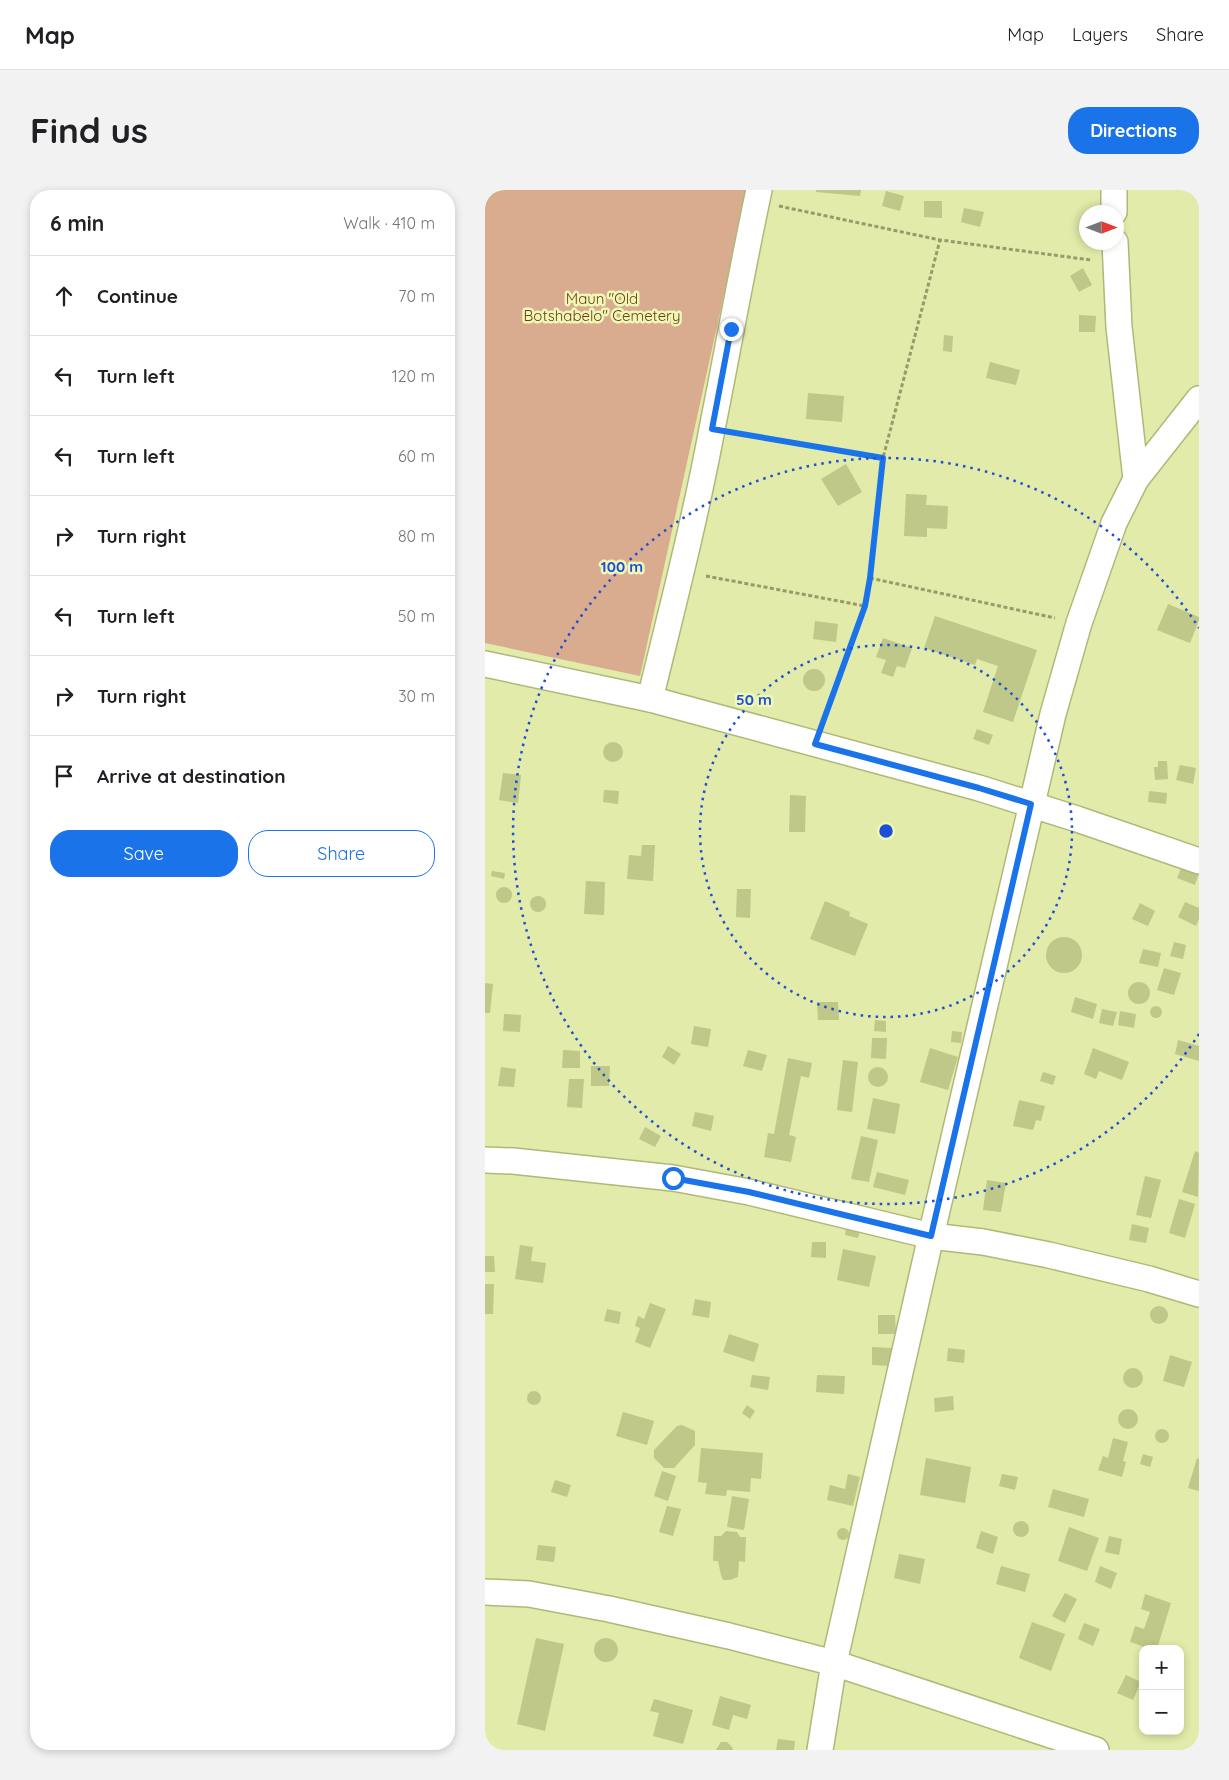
<!DOCTYPE html>
<meta charset="utf-8">
<style>
body{margin:0;font-family:Quicksand,sans-serif;background:#f2f2f2;color:#202124}
.controls{position:absolute;right:15px;bottom:15px;display:grid;overflow:hidden;border-radius:10px;box-shadow:0 2px 8px #0003}
.controls button{width:45px;height:45px;display:grid;place-items:center;padding:0;border:0;border-bottom:1px solid #e0e0e0;background:#fff;color:#202124;font:25px sans-serif}
.compass{position:absolute;left:594px;top:15px;width:45px;height:45px;border-radius:50%;background:#fff;box-shadow:0 2px 8px #0003;rotate:90deg}
.stop{position:absolute;width:15px;height:15px;margin:-11px;border:4px solid #1a73e8;border-radius:50%;background:#fff}
.stop.end{background:#1a73e8;border-color:#fff;box-shadow:0 1px 5px #0008}
.list{margin:0;padding:0;list-style:none}
h2{display:flex;justify-content:space-between;align-items:center;height:65px;margin:0;padding:0 20px;font-size:21px}
h2 small{font-size:16px;font-weight:400;color:#757577}
.list li{display:grid;grid-template-columns:32px 1fr auto;gap:15px;align-items:center;box-sizing:border-box;height:80px;padding:0 20px;border-top:1px solid #e0e0e0}
.list b{display:block;font-size:19px;white-space:nowrap}
.list em{font-size:16px;font-style:normal;color:#757577}
.actions{display:flex;gap:10px;padding:15px 20px}
.actions a{flex:1;padding:11px 0;border:1px solid #1a73e8;border-radius:20px;text-align:center;font-size:18px;color:#1a73e8}
.actions .main{background:#1a73e8;color:#fff}
.icon{flex:none;width:28px;height:28px;fill:none;stroke:currentColor;stroke-width:2;stroke-linecap:round;stroke-linejoin:round}
.map{position:relative;flex:none;width:714px;height:1560px;overflow:hidden;border-radius:20px}
header{display:flex;align-items:center;gap:30px;box-sizing:border-box;height:70px;padding:0 25px;background:#fff;border-bottom:1px solid #e0e0e0}
header strong{font-size:24px}
nav{display:flex;gap:28px;margin-inline-start:auto;font-size:18px}
.intro{display:flex;align-items:center;justify-content:space-between;box-sizing:border-box;height:120px;padding:0 30px}
h1{margin:0;font-size:35px}
.button{padding:12px 22px;border-radius:20px;background:#1a73e8;color:#fff;font-size:18px;font-weight:700}
main{display:flex;gap:30px;padding:0 30px}
aside{flex:1;background:#fff;border-radius:20px;box-shadow:0 2px 8px #0003}
.map>svg:first-child{display:block}
.green{fill:#d9ac8f}
.building{fill:#bfc789}
.lines{fill:none;stroke-linecap:round;stroke-linejoin:round}
.minor-casing{stroke:#b0b878;stroke-width:28}
.path{stroke:#959c6a;stroke-width:3;stroke-dasharray:4 2.5;stroke-linecap:butt}
.minor{stroke:#fff;stroke-width:25}
.route{stroke:#1a73e8;stroke-width:6}
.ring{fill:none;stroke:#1d4ed8;stroke-width:2.5;stroke-dasharray:2.5 5}
.labels{text-anchor:middle;dominant-baseline:central;stroke-width:5;stroke-linejoin:round;paint-order:stroke}
.park-label{font-size:15px;fill:#6f3b12;stroke:#eff8b6}
.centre{fill:#1d4ed8;stroke:#eff8b6;stroke-width:2.5}
.ring-label{font-size:15px;text-anchor:middle;font-weight:bold;fill:#1d4ed8;stroke:#eff8b6;stroke-width:5;stroke-linejoin:round;paint-order:stroke}
</style>
<header>
<strong>Map</strong>
<nav><a>Map</a><a>Layers</a><a>Share</a></nav>
</header>
<div class="intro"><h1>Find us</h1><a class="button">Directions</a></div>
<main>
<aside>
<h2>6 min<small>Walk · 410 m</small></h2>
<ul class="list">
<li><svg class="icon" aria-label="ahead" viewBox="0 0 24 24"><path d="M12 20V5M6 11l6-6 6 6"/></svg><div><b>Continue</b></div><em>70 m</em></li>
<li><svg class="icon" aria-label="left" viewBox="0 0 24 24"><path d="M17 20v-9H6M10 6l-5 5 5 5"/></svg><div><b>Turn left</b></div><em>120 m</em></li>
<li><svg class="icon" aria-label="left" viewBox="0 0 24 24"><path d="M17 20v-9H6M10 6l-5 5 5 5"/></svg><div><b>Turn left</b></div><em>60 m</em></li>
<li><svg class="icon" aria-label="right" viewBox="0 0 24 24"><path d="M7 20v-9h11M14 6l5 5-5 5"/></svg><div><b>Turn right</b></div><em>80 m</em></li>
<li><svg class="icon" aria-label="left" viewBox="0 0 24 24"><path d="M17 20v-9H6M10 6l-5 5 5 5"/></svg><div><b>Turn left</b></div><em>50 m</em></li>
<li><svg class="icon" aria-label="right" viewBox="0 0 24 24"><path d="M7 20v-9h11M14 6l5 5-5 5"/></svg><div><b>Turn right</b></div><em>30 m</em></li>
<li><svg class="icon" aria-label="arrive" viewBox="0 0 24 24"><path d="M6 21V4h12l-3 4 3 4H6"/></svg><div><b>Arrive at destination</b></div></li>
</ul>
<div class="actions"><a class="main">Save</a><a>Share</a></div>
</aside>
<div class="map">
<svg width="714" height="1560" viewBox="0 0 714 1560">
<rect width="100%" height="100%" fill="#e2eba9"/>
<polygon class="green" points="0,0 262,0 155,486 0,453"/>
<g class="building">
<polygon points="331,0 376,0 375,6 331,2"/>
<polygon points="401,1 419,6 415,21 397,16"/>
<polygon points="439,11 457,11 457,28 439,27"/>
<polygon points="479,18 499,22 495,37 476,32"/>
<polygon points="598,78 607,95 594,102 585,86"/>
<polygon points="594,125 611,126 610,142 594,142"/>
<polygon points="459,145 468,146 467,162 458,161"/>
<polygon points="505,172 535,180 531,195 501,188"/>
<polygon points="323,203 359,206 357,232 321,229"/>
<polygon points="361,274 377,302 353,316 336,289"/>
<polygon points="421,304 442,305 441,315 463,316 462,339 442,338 442,347 419,346"/>
<polygon points="683,414 714,427 714,430 705,453 672,440"/>
<polygon points="450,426 552,460 528,532 498,522 513,476 492,469 490,475 439,458"/>
<polygon points="330,431 353,434 351,452 328,449"/>
<polygon points="398,448 427,458 420,478 412,476 408,487 396,483 401,470 391,467"/>
<circle cx="329" cy="490" r="11"/>
<polygon points="492,539 508,545 504,555 488,549"/>
<circle cx="128" cy="562" r="10"/>
<polygon points="673,571 682,571 683,589 670,590 669,577 673,577"/>
<polygon points="695,575 711,578 708,594 691,590"/>
<polygon points="18,583 36,585 33,613 14,610"/>
<polygon points="119,600 134,601 133,614 118,612"/>
<polygon points="664,601 682,603 681,614 663,612"/>
<polygon points="305,605 321,606 320,642 304,642"/>
<polygon points="157,655 170,655 168,691 142,689 144,665 156,666"/>
<polygon points="697,676 714,683 710,695 692,688"/>
<polygon points="7,681 20,683 19,689 6,686"/>
<polygon points="101,691 120,692 119,725 99,724"/>
<circle cx="19" cy="705" r="8"/>
<polygon points="252,699 266,699 265,728 251,727"/>
<circle cx="53" cy="714" r="8"/>
<polygon points="340,711 365,722 364,726 383,734 370,766 325,749"/>
<polygon points="700,712 714,718 714,729 711,736 693,727"/>
<polygon points="655,713 670,721 663,736 647,729"/>
<circle cx="579" cy="765" r="18"/>
<polygon points="689,752 701,755 698,769 685,766"/>
<polygon points="658,759 676,763 673,777 654,773"/>
<polygon points="679,778 696,783 689,805 672,800"/>
<circle cx="654" cy="803" r="11"/>
<polygon points="0,793 8,794 5,823 0,823"/>
<polygon points="590,807 612,814 608,829 586,822"/>
<polygon points="332,812 353,812 354,830 333,830"/>
<circle cx="671" cy="822" r="6"/>
<polygon points="617,819 632,822 628,836 614,833"/>
<polygon points="635,821 651,824 649,838 633,835"/>
<polygon points="19,824 36,825 35,842 18,841"/>
<polygon points="390,830 401,831 401,842 389,841"/>
<polygon points="209,836 226,839 223,857 206,854"/>
<polygon points="467,841 477,842 476,853 466,852"/>
<polygon points="387,848 402,848 401,869 386,868"/>
<polygon points="693,850 714,856 714,871 690,864"/>
<polygon points="183,856 196,864 189,875 177,867"/>
<polygon points="445,858 473,867 463,900 435,892"/>
<polygon points="608,858 644,872 637,890 614,881 611,889 599,884"/>
<polygon points="78,860 95,861 95,878 77,878"/>
<polygon points="263,860 282,865 277,881 258,876"/>
<polygon points="303,868 327,873 324,888 316,886 304,945 311,947 306,972 279,967 283,943 289,944"/>
<polygon points="358,870 373,872 367,922 352,920"/>
<polygon points="106,876 125,876 124,896 106,896"/>
<polygon points="16,877 31,879 29,897 13,896"/>
<circle cx="393" cy="887" r="10"/>
<polygon points="558,882 571,886 568,895 555,891"/>
<polygon points="84,889 99,889 97,918 82,917"/>
<polygon points="388,908 415,914 410,944 382,939"/>
<polygon points="534,910 560,916 556,931 551,930 548,940 528,936"/>
<polygon points="210,922 229,926 226,941 207,936"/>
<polygon points="160,937 176,946 170,957 154,949"/>
<polygon points="376,946 393,950 384,992 366,989"/>
<polygon points="710,961 714,963 713,1007 697,1002"/>
<polygon points="392,982 424,990 420,1005 388,997"/>
<polygon points="660,986 676,990 666,1028 651,1025"/>
<polygon points="502,990 521,993 516,1022 498,1020"/>
<polygon points="694,1009 710,1014 700,1048 684,1043"/>
<polygon points="647,1034 664,1038 661,1053 644,1050"/>
<polygon points="361,1037 375,1041 373,1048 360,1045"/>
<polygon points="327,1052 341,1052 341,1068 326,1067"/>
<polygon points="35,1055 48,1057 46,1071 61,1073 58,1093 30,1089"/>
<polygon points="358,1059 391,1066 384,1097 352,1090"/>
<polygon points="0,1066 9,1066 10,1082 0,1082"/>
<polygon points="0,1094 9,1094 8,1124 0,1124"/>
<polygon points="210,1109 226,1112 224,1128 207,1125"/>
<polygon points="165,1113 181,1119 165,1158 150,1152 155,1138 150,1136 153,1126 159,1129"/>
<circle cx="674" cy="1125" r="9"/>
<polygon points="122,1119 136,1122 134,1134 119,1131"/>
<polygon points="393,1125 410,1125 411,1144 393,1144"/>
<polygon points="244,1144 274,1154 269,1172 238,1162"/>
<polygon points="387,1157 407,1158 406,1176 387,1175"/>
<polygon points="463,1158 480,1160 479,1173 462,1171"/>
<polygon points="685,1165 707,1172 699,1197 678,1191"/>
<circle cx="648" cy="1188" r="10"/>
<polygon points="267,1185 285,1187 283,1200 265,1197"/>
<polygon points="332,1185 360,1186 359,1204 331,1202"/>
<circle cx="49" cy="1208" r="7"/>
<polygon points="468,1206 469,1220 450,1222 449,1208"/>
<polygon points="262,1215 270,1221 265,1229 257,1223"/>
<circle cx="643" cy="1229" r="10"/>
<polygon points="138,1222 169,1231 162,1255 131,1246"/>
<polygon points="197,1235 210,1241 210,1255 189,1278 179,1278 169,1268 169,1260 192,1236"/>
<circle cx="677" cy="1246" r="7"/>
<polygon points="628,1248 643,1252 638,1271 641,1272 637,1287 613,1280 618,1266 623,1268"/>
<polygon points="216,1258 278,1263 276,1289 266,1288 265,1302 242,1300 241,1306 220,1304 222,1293 213,1292"/>
<polygon points="658,1264 668,1267 665,1277 655,1274"/>
<polygon points="441,1268 486,1277 480,1313 435,1305"/>
<polygon points="712,1268 714,1269 714,1301 703,1298"/>
<polygon points="177,1281 191,1286 183,1311 169,1306"/>
<polygon points="363,1284 375,1287 368,1316 342,1310 345,1295 360,1299"/>
<polygon points="517,1284 533,1287 530,1300 514,1296"/>
<polygon points="70,1290 86,1295 82,1307 66,1302"/>
<polygon points="568,1299 604,1309 599,1327 563,1317"/>
<polygon points="247,1306 264,1309 259,1340 242,1337"/>
<polygon points="182,1316 196,1319 188,1346 174,1342"/>
<circle cx="536" cy="1339" r="8"/>
<polygon points="584,1337 614,1348 602,1381 573,1371"/>
<circle cx="358" cy="1344" r="6"/>
<polygon points="241,1341 252,1342 255,1347 261,1347 260,1372 254,1371 253,1387 245,1390 238,1390 236,1385 233,1371 228,1371 229,1346 236,1346"/>
<polygon points="496,1341 513,1347 508,1364 491,1358"/>
<polygon points="624,1346 637,1349 634,1365 620,1362"/>
<polygon points="53,1355 71,1357 69,1372 51,1370"/>
<polygon points="414,1364 440,1369 435,1394 409,1388"/>
<polygon points="516,1376 545,1384 540,1402 511,1394"/>
<polygon points="615,1376 632,1383 626,1399 610,1392"/>
<polygon points="580,1403 592,1409 580,1433 567,1426"/>
<polygon points="660,1404 686,1413 672,1459 666,1459 645,1452 650,1436 659,1439 665,1422 656,1419"/>
<polygon points="547,1432 580,1444 566,1481 534,1468"/>
<polygon points="599,1433 615,1439 608,1456 593,1449"/>
<polygon points="51,1448 79,1454 60,1541 32,1534"/>
<circle cx="121" cy="1460" r="12"/>
<polygon points="641,1485 656,1492 648,1510 632,1503"/>
<polygon points="235,1506 266,1515 262,1529 248,1525 244,1540 227,1535"/>
<polygon points="169,1509 208,1520 198,1554 168,1546 174,1523 165,1521"/>
<polygon points="293,1549 310,1551 309,1560 291,1560"/>
<polygon points="236,1552 242,1552 247,1557 248,1560 231,1560"/>
</g>
<g class="lines">
<g class="minor-casing">
<g id="minor">
<polyline points="629,0 629,22"/>
<polyline points="651,289 714,209"/>
<polyline points="0,474 165,509 494,598 592,629 714,671"/>
<path d="M165,509C187,419 210,330 227,239C243,159 257,79 274,0"/>
<polyline points="0,970 28,971 188,988 264,1002 446,1046 498,1052 564,1065 664,1089 714,1104"/>
<polyline points="0,1402 44,1404 124,1419 244,1446 349,1473 611,1560"/>
<polyline points="335,1560 349,1473 446,1046 568,524 594,433 629,333 651,289 634,137 630,52"/>
</g>
</g>
<g class="path">
<polyline points="294,16 455,50 606,70"/>
<polyline points="251,243 398,268"/>
<polyline points="221,386 380,416"/>
<polyline points="385,388 570,428"/>
<polyline points="339,531 380,416 385,388 398,268 455,50"/>
</g>
<use href="#minor" class="minor"/>
</g>
<g class="lines">
<polyline class="route" points="188,988 264,1002 446,1046 546,614 494,598 330,554 380,416 385,388 398,268 227,239 246,139"/>
</g>
<g class="ring">
<circle cx="401" cy="641" r="186"/>
<path d="M714 844A373 373 0 1 1 714 438"/>
</g>
<g class="labels">
<g class="park-label">
<text x="117" y="108">Maun "Old<tspan x="117" dy="17">Botshabelo" Cemetery</tspan></text>
</g>
</g>
<circle cx="401" cy="641" r="8" class="centre"/>
<g class="ring-label">
<text x="137" y="382">100 m</text>
<text x="269" y="515">50 m</text>
</g>
</svg>
<div class="controls">
<button>+</button>
<button>−</button>
</div>
<svg class="compass" viewBox="-18 -18 36 36"><path d="M0-13l5 13h-10z" fill="#e53935"/><path d="M0 13l5-13h-10z" fill="#757577"/></svg>
<div class="stop" style="left:188px;top:988px"></div>
<div class="stop end" style="left:246px;top:139px"></div>
</div>
</main>
